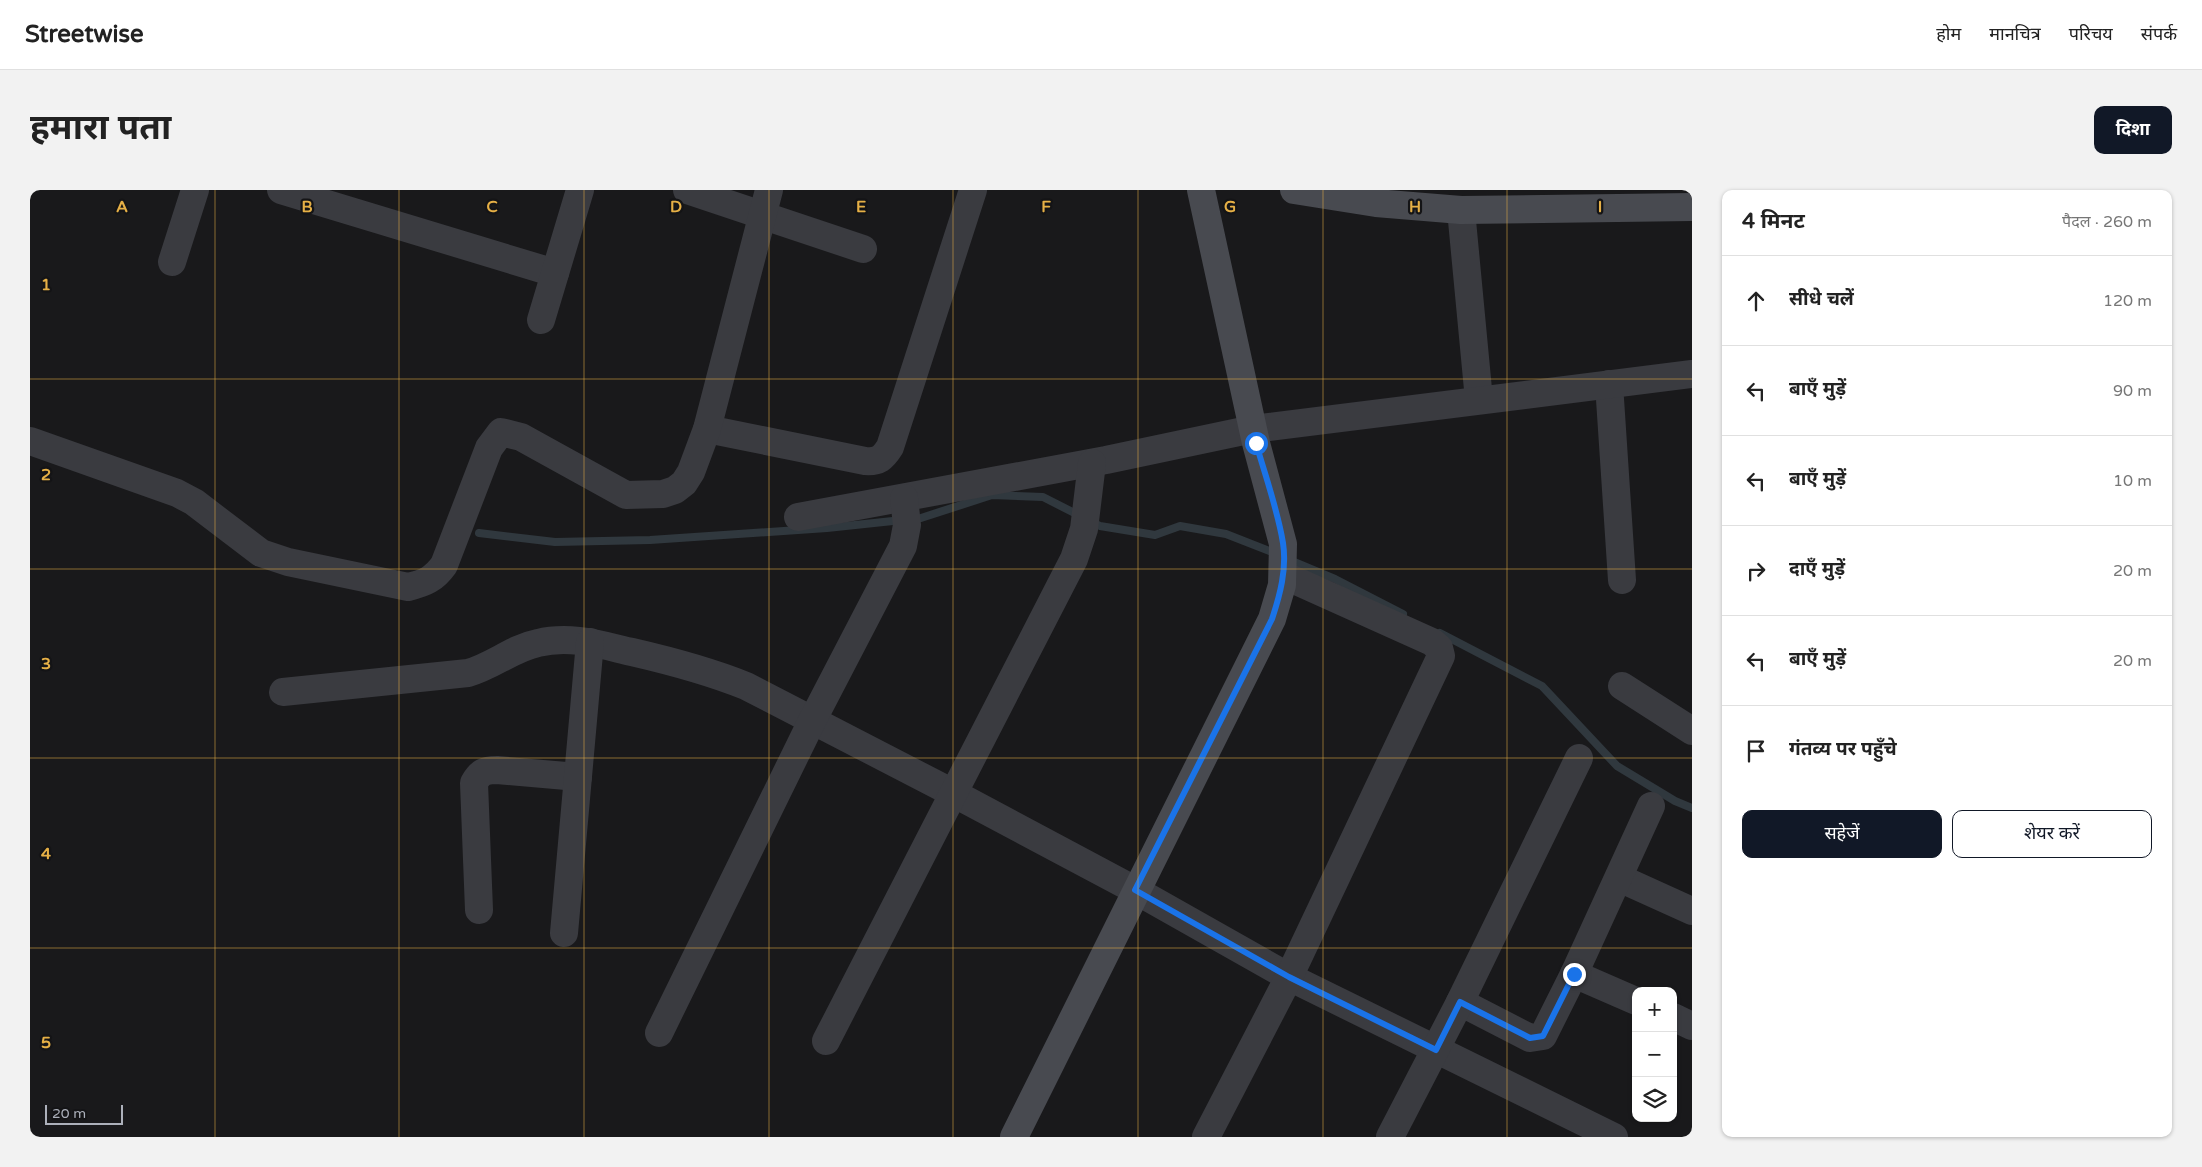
<!DOCTYPE html>
<html lang="hi">
<meta charset="utf-8">
<style>
body{margin:0;font-family:"Varela Round","Noto Sans Devanagari",sans-serif;background:#f2f2f2;color:#222}
.controls{position:absolute;right:15px;bottom:15px;display:grid;overflow:hidden;border-radius:10px;box-shadow:0 1px 4px #0004}
.controls button{width:45px;height:45px;display:grid;place-items:center;padding:0;border:0;border-bottom:1px solid #e0e0e0;background:#fff;color:#222;font:25px sans-serif}
.scale{position:absolute;left:15px;bottom:12px;width:78px;box-sizing:border-box;padding-left:5px;border:2px solid #acb0ba;border-top:0;font-size:14px;line-height:18px;white-space:nowrap;color:#acb0ba;-webkit-text-stroke:4px #141416;paint-order:stroke}
.stop{position:absolute;width:15px;height:15px;margin:-11px;border:4px solid #1a73e8;border-radius:50%;background:#fff}
.stop.end{background:#1a73e8;border-color:#fff;box-shadow:0 1px 5px #0008}
.list{margin:0;padding:0;list-style:none}
h2{display:flex;justify-content:space-between;align-items:center;height:65px;margin:0;padding:0 20px;font-size:21px}
h2 small{font-size:16px;font-weight:400;color:#767676}
.list li{display:grid;grid-template-columns:32px 1fr auto;gap:15px;align-items:center;box-sizing:border-box;height:90px;padding:0 20px;border-top:1px solid #e0e0e0}
.list b{display:block;font-size:19px;white-space:nowrap}
.list em{font-size:16px;font-style:normal;color:#767676}
.actions{display:flex;gap:10px;padding:15px 20px}
.actions a{flex:1;padding:11px 0;border:1px solid #111827;border-radius:10px;text-align:center;font-size:18px;color:#111827}
.actions .main{background:#111827;color:#fff}
.icon{flex:none;width:28px;height:28px;fill:none;stroke:currentColor;stroke-width:2;stroke-linecap:round;stroke-linejoin:round}
.map{position:relative;flex:none;width:1662px;height:947px;overflow:hidden;border-radius:10px}
header{display:flex;align-items:center;gap:30px;box-sizing:border-box;height:70px;padding:0 25px;background:#fff;border-bottom:1px solid #e0e0e0}
header strong{font-size:24px}
nav{display:flex;gap:28px;margin-inline-start:auto;font-size:18px}
.intro{display:flex;align-items:center;justify-content:space-between;box-sizing:border-box;height:120px;padding:0 30px}
h1{margin:0;font-size:35px}
.button{padding:12px 22px;border-radius:10px;background:#111827;color:#fff;font-size:18px;font-weight:700}
main{display:flex;gap:30px;padding:0 30px}
aside{flex:1;background:#fff;border-radius:10px;box-shadow:0 1px 4px #0004}
.map>svg:first-child{display:block}
.lines{fill:none;stroke-linecap:round;stroke-linejoin:round}
.stream{stroke:#30383e;stroke-width:8}
.street{stroke:#3a3b40;stroke-width:28}
.secondary{stroke:#484a50;stroke-width:28}
.route{stroke:#1a73e8;stroke-width:6}
.grid{fill:none;stroke:#e6b046;stroke-width:1;stroke-opacity:0.55}
.grid-label{font-size:16px;text-anchor:middle;font-weight:bold;fill:#e6b046;stroke:#141416;stroke-width:4.5;stroke-linejoin:round;paint-order:stroke}
</style>
<header>
<strong>Streetwise</strong>
<nav><a>होम</a><a>मानचित्र</a><a>परिचय</a><a>संपर्क</a></nav>
</header>
<div class="intro"><h1>हमारा पता</h1><a class="button">दिशा</a></div>
<main>
<div class="map">
<svg width="1662" height="947" viewBox="0 0 1662 947">
<rect width="100%" height="100%" fill="#19191b"/>
<g class="lines">
<g class="stream">
<polyline points="449,343 525,352 620,350 797,338 891,328 962,305 1013,307 1070,336 1125,345 1150,336 1196,344 1247,364"/>
<polyline points="1257,369 1305,389 1373,424"/>
<polyline points="1410,443 1512,496 1587,576 1645,611 1662,618"/>
</g>
<g class="street">
<polyline points="251,0 525,83"/>
<polyline points="657,0 833,59"/>
<polyline points="1431,20 1449,210"/>
<polyline points="142,72 165,0"/>
<polyline points="511,130 550,0"/>
<polyline points="1579,194 1592,390"/>
<path d="M677,239L835,271C849,272 853,268 860,257L943,0"/>
<path d="M0,251L147,303L164,312L231,363L258,372L378,397C395,393 404,389 414,375L459,258L471,242L491,247L596,305L633,304L645,300L654,293L661,282L677,239L739,0"/>
<polyline points="768,327 1076,270 1223,239 1662,184"/>
<polyline points="1592,496 1662,541"/>
<path d="M253,502L438,483C463,476 483,458 508,453C541,445 571,455 602,462C641,471 679,481 716,496L923,603L1105,700L1259,787L1584,947"/>
<polyline points="1589,688 1662,721"/>
<path d="M449,720L444,593C450,582 455,580 467,580L548,587"/>
<polyline points="534,743 560,452"/>
<polyline points="1544,784 1606,811"/>
<polyline points="1430,812 1500,848 1513,846 1544,784 1621,616"/>
<polyline points="1643,827 1662,836"/>
<polyline points="629,843 782,531 873,356 877,335 874,308"/>
<polyline points="796,851 1044,369 1054,339 1062,273"/>
<polyline points="1176,947 1259,787 1411,466 1409,458 1402,452 1253,385"/>
<polyline points="1360,947 1430,812 1549,568"/>
</g>
<g class="secondary">
<polyline points="1264,0 1346,13 1431,20 1662,17"/>
<polyline points="984,947 1242,429 1252,395 1253,354 1226,253 1171,0"/>
</g>
</g>
<g class="lines">
<path class="route" d="M1226,253C1235,285 1248,321 1253,353C1257,379 1250,405 1242,429L1105,700L1259,787L1406,860L1430,812L1500,848L1513,846L1544,784"/>
</g>
<path class="grid" d="M185,0V947M369,0V947M554,0V947M739,0V947M923,0V947M1108,0V947M1293,0V947M1477,0V947M0,189H1662M0,379H1662M0,568H1662M0,758H1662"/>
<g class="grid-label">
<text x="92" y="22">A</text>
<text x="277" y="22">B</text>
<text x="462" y="22">C</text>
<text x="646" y="22">D</text>
<text x="831" y="22">E</text>
<text x="1016" y="22">F</text>
<text x="1200" y="22">G</text>
<text x="1385" y="22">H</text>
<text x="1570" y="22">I</text>
<text x="16" y="100">1</text>
<text x="16" y="290">2</text>
<text x="16" y="479">3</text>
<text x="16" y="669">4</text>
<text x="16" y="858">5</text>
</g>
</svg>
<div class="controls">
<button>+</button>
<button>−</button>
<button><svg class="icon" aria-label="layers" viewBox="0 0 24 24"><path d="M12 4l9 5-9 5-9-5zM3 14l9 5 9-5"/></svg></button>
</div>
<div class="scale">20 m</div>
<div class="stop" style="left:1226px;top:253px"></div>
<div class="stop end" style="left:1544px;top:784px"></div>
</div>
<aside>
<h2>4 मिनट<small>पैदल · 260 m</small></h2>
<ul class="list">
<li><svg class="icon" aria-label="ahead" viewBox="0 0 24 24"><path d="M12 20V5M6 11l6-6 6 6"/></svg><div><b>सीधे चलें</b></div><em>120 m</em></li>
<li><svg class="icon" aria-label="left" viewBox="0 0 24 24"><path d="M17 20v-9H6M10 6l-5 5 5 5"/></svg><div><b>बाएँ मुड़ें</b></div><em>90 m</em></li>
<li><svg class="icon" aria-label="left" viewBox="0 0 24 24"><path d="M17 20v-9H6M10 6l-5 5 5 5"/></svg><div><b>बाएँ मुड़ें</b></div><em>10 m</em></li>
<li><svg class="icon" aria-label="right" viewBox="0 0 24 24"><path d="M7 20v-9h11M14 6l5 5-5 5"/></svg><div><b>दाएँ मुड़ें</b></div><em>20 m</em></li>
<li><svg class="icon" aria-label="left" viewBox="0 0 24 24"><path d="M17 20v-9H6M10 6l-5 5 5 5"/></svg><div><b>बाएँ मुड़ें</b></div><em>20 m</em></li>
<li><svg class="icon" aria-label="arrive" viewBox="0 0 24 24"><path d="M6 21V4h12l-3 4 3 4H6"/></svg><div><b>गंतव्य पर पहुँचे</b></div></li>
</ul>
<div class="actions"><a class="main">सहेजें</a><a>शेयर करें</a></div>
</aside>
</main>
